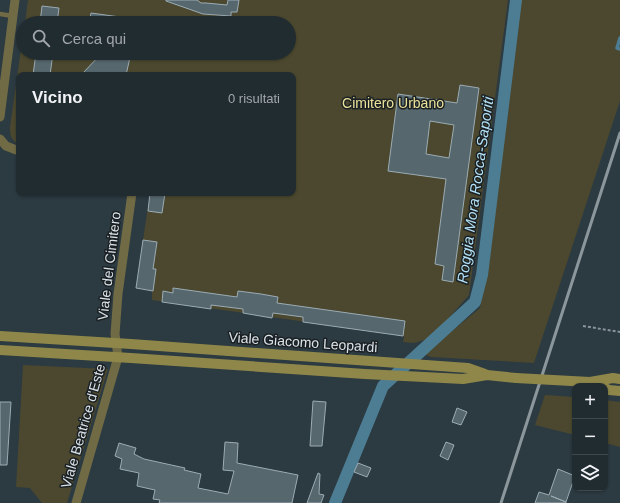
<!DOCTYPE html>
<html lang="it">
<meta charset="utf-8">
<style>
body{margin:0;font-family:Helvetica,sans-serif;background:#293439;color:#f1f3f6}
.controls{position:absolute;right:12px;bottom:12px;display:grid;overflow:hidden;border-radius:8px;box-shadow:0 1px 3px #0004}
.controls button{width:36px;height:36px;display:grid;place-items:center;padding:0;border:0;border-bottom:1px solid #3e484d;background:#212c31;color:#f1f3f6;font:20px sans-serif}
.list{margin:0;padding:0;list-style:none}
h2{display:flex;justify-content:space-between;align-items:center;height:52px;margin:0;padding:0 16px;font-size:17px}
h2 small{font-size:13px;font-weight:400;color:#a2a7ab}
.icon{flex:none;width:22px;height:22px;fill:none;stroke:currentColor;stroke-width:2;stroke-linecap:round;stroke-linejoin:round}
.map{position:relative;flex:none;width:620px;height:503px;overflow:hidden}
.search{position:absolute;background:#212c31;box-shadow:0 1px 3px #0004;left:16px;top:16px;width:280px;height:44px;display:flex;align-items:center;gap:10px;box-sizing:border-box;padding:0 14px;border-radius:22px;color:#a2a7ab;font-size:15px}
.panel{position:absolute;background:#212c31;box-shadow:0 1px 3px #0004;left:16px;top:72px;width:280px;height:124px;border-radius:8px}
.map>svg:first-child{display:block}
.green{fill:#4b482f}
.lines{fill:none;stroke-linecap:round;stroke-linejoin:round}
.stream{stroke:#4d7d93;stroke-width:3.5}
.canal{stroke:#4d7d93;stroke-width:12}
.building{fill:#57676e;stroke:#9bacb4;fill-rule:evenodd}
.path{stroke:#89949a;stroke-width:2;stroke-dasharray:3 2;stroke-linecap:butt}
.service{stroke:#706b45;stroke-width:4.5}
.minor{stroke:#706b45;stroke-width:9}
.secondary{stroke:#8f8749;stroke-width:10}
.rail{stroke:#8c979c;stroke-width:3}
.secondary-bridge{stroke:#8f8749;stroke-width:10}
.labels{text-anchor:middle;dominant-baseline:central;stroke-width:3;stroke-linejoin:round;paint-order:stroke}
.park-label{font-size:14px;fill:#ebe29a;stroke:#1a2023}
.street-label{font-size:14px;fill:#dae2e7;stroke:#1a2023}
.water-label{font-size:15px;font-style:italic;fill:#b3e1f6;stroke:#1a2023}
</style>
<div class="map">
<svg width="620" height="503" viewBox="0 0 620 503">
<rect width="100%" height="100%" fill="#2c3a41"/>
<g class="green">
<path d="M28,0H508L469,295L431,338L414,343L403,342L404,336L152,300V291L136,288L150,193H293V75H19V145C11,140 10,135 10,127L23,35V53H289V23H25Z"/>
<polygon points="519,0 620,0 620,101 534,363 431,357 424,354 480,308"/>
<polygon points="23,365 108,369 67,503 42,503 30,488 16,487"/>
<polygon points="545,395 575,397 575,435 535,425"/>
<polygon points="605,400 620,402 620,447 605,443"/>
</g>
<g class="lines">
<polyline class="stream" points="620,38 617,48 620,49"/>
<polyline class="canal" points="335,503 383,386 475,302 482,275 516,0"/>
</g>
<g class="building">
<polygon points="166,0 197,0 201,3 206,3 227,5 228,0 239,0 237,12 231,12 231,16 203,14 166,1"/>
<polygon points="42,6 59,8 57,23 40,23"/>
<polygon points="91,13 120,17 120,23 89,23"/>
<polygon points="36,53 53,53 50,75 33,75"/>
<polygon points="102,53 131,53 126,75 81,75"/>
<path d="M460,85L479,88L453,282L442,280L444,266L435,264L446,179L388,171L398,94L457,103ZM430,121L454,125L449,158L426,154Z"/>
<polygon points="150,193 165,193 162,213 148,211"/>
<polygon points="143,240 157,242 153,269 156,269 153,291 136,288"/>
<polygon points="173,288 237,297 238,291 261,294 278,297 277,303 405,321 403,336 303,322 303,317 273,313 272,318 243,313 243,309 211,305 211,309 162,302 163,291 173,293"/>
<polygon points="313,401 326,402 322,446 310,446"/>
<polygon points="0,402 11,402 7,465 0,465"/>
<polygon points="457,408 467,412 461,425 452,422"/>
<polygon points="225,442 238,443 237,463 298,475 292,503 159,503 160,500 153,499 155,490 137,486 139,473 120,469 122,459 115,456 119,443 136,448 134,454 144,459 185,468 184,470 201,474 198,488 228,494 234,471 223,470"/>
<polygon points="446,442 454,445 448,460 440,456"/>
<polygon points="358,463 371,468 367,477 354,472"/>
<polygon points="558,469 575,476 566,502 551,496 566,502 566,503 535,503 539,492 549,495"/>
<polygon points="318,473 320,474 319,494 324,495 321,503 307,503"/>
</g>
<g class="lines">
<polyline class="path" points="583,326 620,332"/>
<polyline class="service" points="0,14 13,16"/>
<g class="minor">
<polyline points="0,117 15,0"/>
<polyline points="0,139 6,146 19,151"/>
<polyline points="76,503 118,357 115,334 118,294 132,193"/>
</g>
<g class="secondary">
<polyline points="0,336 131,344 468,368 485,374"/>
<polyline points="0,350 131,358 365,374 463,379 487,375 516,378"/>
<polyline points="590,382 613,378 620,379"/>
<polyline points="605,388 609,390 620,391"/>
</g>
<polyline class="rail" points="501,503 620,133"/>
<polyline class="secondary-bridge" points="516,378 590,382"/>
</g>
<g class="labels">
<g class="park-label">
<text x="393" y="103">Cimitero Urbano</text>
</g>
<g class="street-label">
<text transform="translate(109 266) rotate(-83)">Viale del Cimitero</text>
<text transform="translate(303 342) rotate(4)">Viale Giacomo Leopardi</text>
<text transform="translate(83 426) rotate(-74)">Viale Beatrice d'Este</text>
</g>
<g class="water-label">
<text transform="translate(475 190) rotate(-82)">Roggia Mora Rocca-Saporiti</text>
</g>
</g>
</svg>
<div class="controls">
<button>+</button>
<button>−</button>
<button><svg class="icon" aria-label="layers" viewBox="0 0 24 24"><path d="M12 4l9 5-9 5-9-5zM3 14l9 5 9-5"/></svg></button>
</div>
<div class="search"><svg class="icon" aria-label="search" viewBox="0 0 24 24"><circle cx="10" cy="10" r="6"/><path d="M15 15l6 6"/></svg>Cerca qui</div>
<section class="panel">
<h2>Vicino<small>0 risultati</small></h2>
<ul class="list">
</ul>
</section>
</div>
